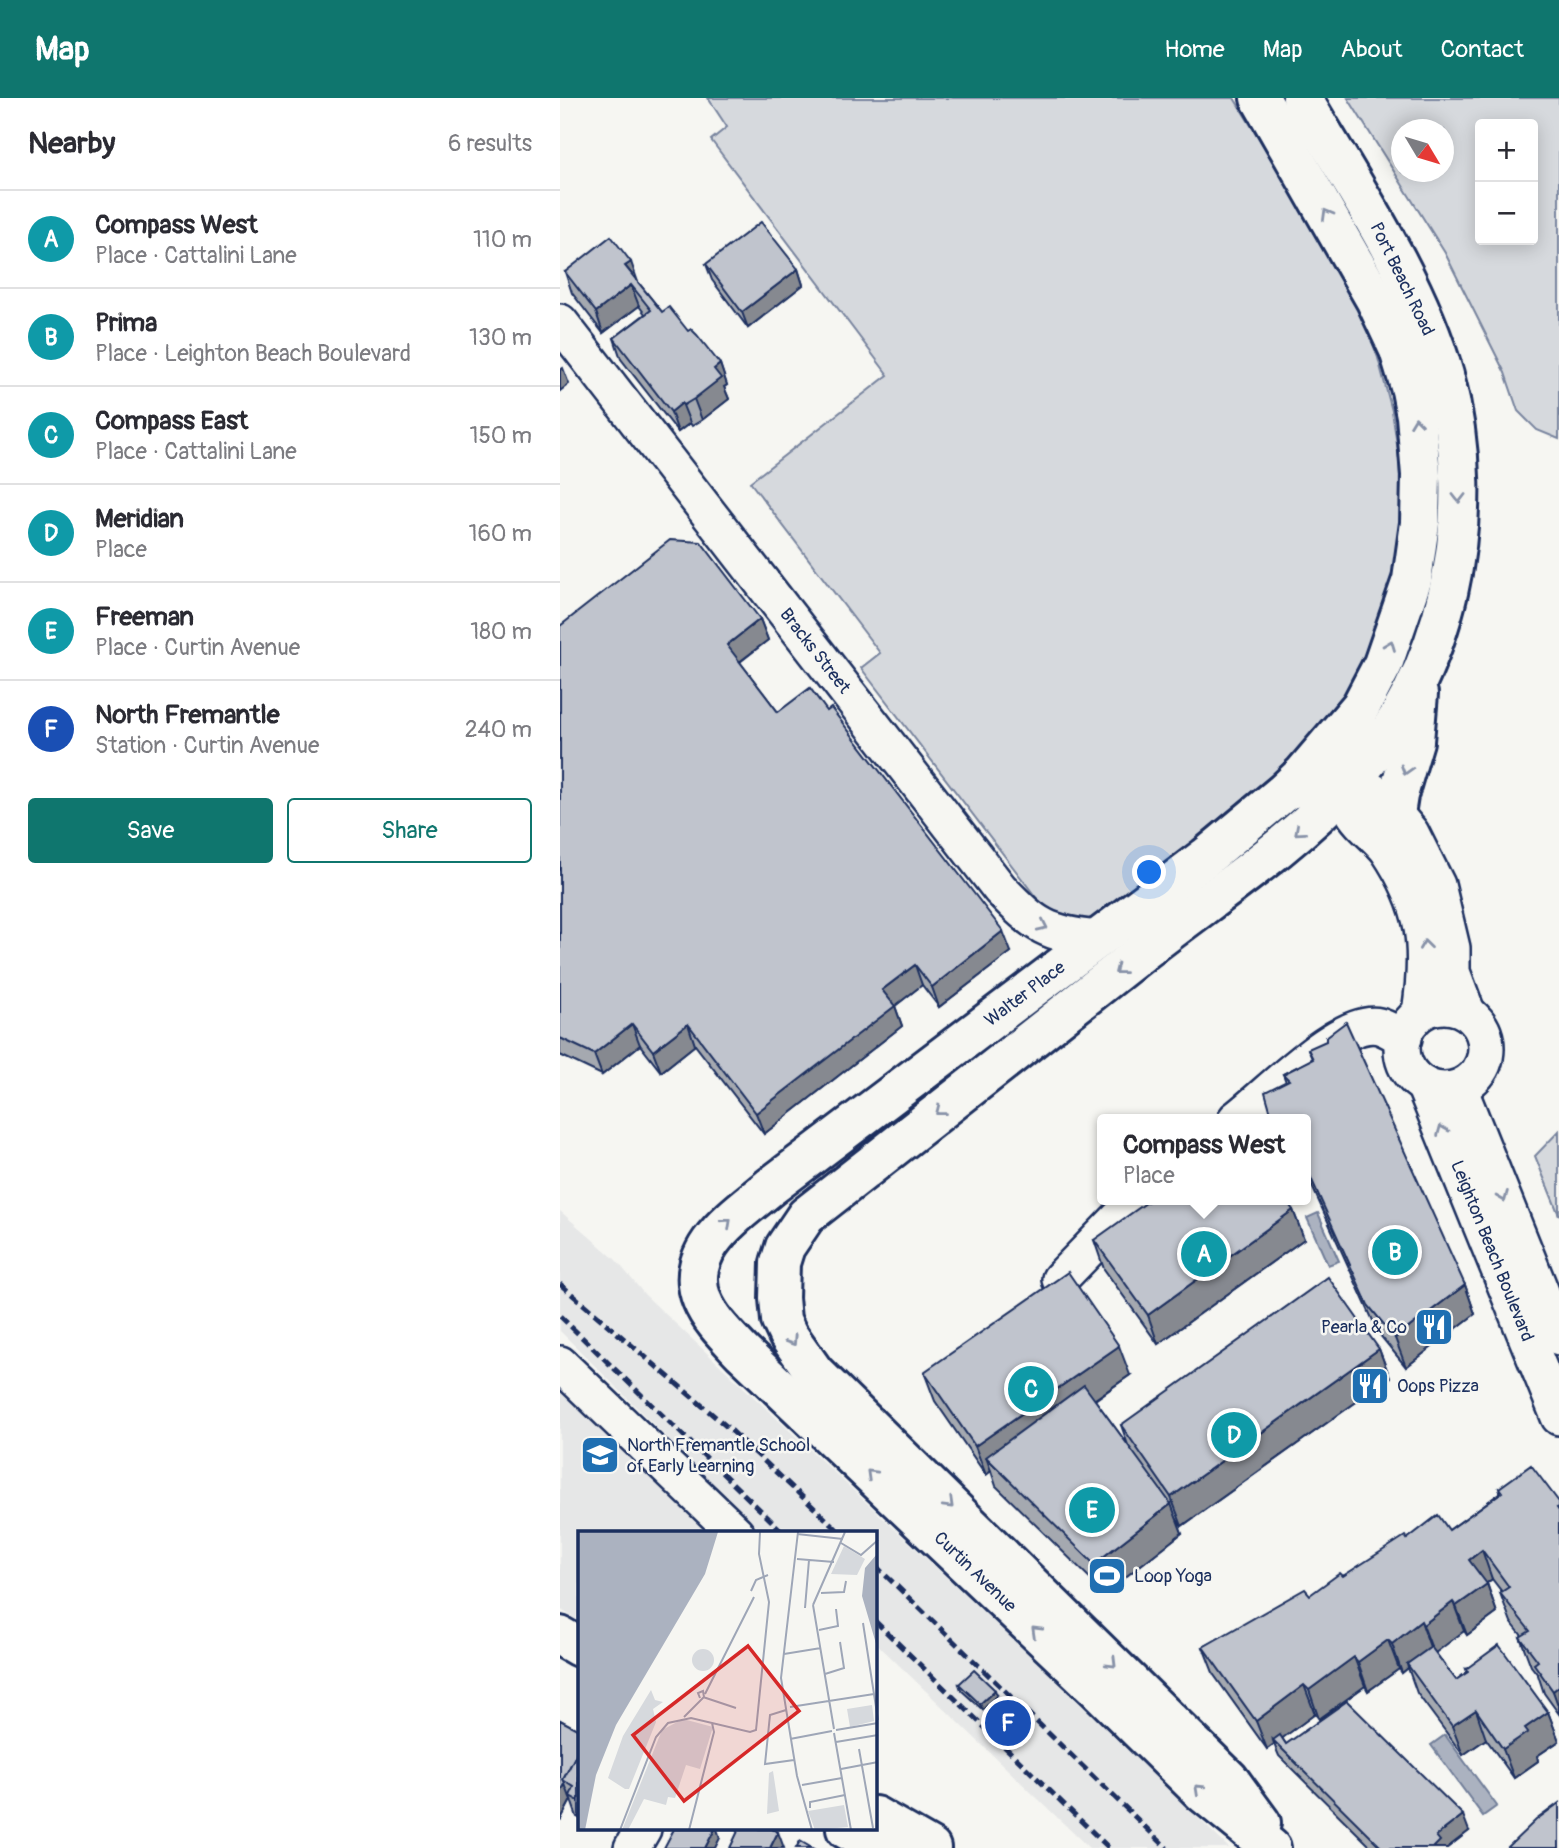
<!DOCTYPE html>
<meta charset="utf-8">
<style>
body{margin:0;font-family:Pangolin,sans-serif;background:#f2f2f3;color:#2b2b33}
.controls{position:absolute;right:21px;top:21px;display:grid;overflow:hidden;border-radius:7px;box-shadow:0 4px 18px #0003}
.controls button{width:63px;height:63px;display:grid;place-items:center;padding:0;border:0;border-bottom:2px solid #e1e1e2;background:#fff;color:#2b2b33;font:35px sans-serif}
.compass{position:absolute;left:831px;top:21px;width:63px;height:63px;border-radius:50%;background:#fff;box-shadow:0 4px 18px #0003;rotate:128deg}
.you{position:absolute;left:590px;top:775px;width:24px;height:24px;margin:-18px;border:5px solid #fff;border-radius:50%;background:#1a73e8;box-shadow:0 0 0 10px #1a73e833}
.badge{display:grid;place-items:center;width:46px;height:46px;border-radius:50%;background:#0f766e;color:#fff;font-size:23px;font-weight:700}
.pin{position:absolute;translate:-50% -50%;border:4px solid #fff;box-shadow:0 2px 7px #0006}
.popup{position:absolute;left:537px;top:1016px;width:214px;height:91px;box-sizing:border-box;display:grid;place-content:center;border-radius:7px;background:#fff;filter:drop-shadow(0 2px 5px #0005);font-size:23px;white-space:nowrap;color:#7c7c81}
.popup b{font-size:26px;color:#2b2b33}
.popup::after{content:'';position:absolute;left:50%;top:100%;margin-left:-14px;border:14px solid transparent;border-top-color:#fff}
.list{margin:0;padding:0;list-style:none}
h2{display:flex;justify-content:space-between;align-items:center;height:91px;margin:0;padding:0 28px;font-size:30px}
h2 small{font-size:23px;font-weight:400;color:#7c7c81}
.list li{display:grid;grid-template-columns:46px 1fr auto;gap:21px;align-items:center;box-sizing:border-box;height:98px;padding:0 28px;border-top:2px solid #e1e1e2}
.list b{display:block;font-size:26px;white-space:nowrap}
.list p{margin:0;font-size:23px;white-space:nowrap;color:#7c7c81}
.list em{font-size:23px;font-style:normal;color:#7c7c81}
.actions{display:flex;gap:14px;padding:21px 28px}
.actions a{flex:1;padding:16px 0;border:2px solid #0f766e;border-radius:7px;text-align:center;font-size:24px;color:#0f766e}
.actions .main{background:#0f766e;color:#fff}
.map{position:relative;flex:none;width:999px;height:1750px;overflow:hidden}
header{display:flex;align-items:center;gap:42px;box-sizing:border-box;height:98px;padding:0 35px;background:#0f766e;color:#fff}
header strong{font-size:33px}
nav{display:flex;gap:38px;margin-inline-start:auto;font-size:24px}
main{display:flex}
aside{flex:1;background:#fff}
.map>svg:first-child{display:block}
.built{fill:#e6e7e7}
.green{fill:#d6d9dd;stroke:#78849e;stroke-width:2;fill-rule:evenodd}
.water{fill:#abb2c0;stroke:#717e99;stroke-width:2}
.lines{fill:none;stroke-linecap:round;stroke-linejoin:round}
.minor-casing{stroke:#1b2f5e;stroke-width:40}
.major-casing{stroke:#1b2f5e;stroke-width:44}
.highway-casing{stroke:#1b2f5e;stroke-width:44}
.minor{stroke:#f6f6f2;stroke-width:35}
.major{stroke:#f6f6f2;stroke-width:38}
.highway{stroke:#f6f6f2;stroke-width:38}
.rail{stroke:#1b2f5e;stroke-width:5;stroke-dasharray:10 5;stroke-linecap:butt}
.wall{fill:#a5a9b0;stroke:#1b2f5e;stroke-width:2}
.shaded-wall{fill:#868990;stroke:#1b2f5e;stroke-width:2}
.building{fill:#c0c4cd;stroke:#1b2f5e;stroke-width:2}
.oneway{stroke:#8892a8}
.labels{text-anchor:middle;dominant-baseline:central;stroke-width:5;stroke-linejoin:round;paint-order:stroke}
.street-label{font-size:18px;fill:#1b2f5e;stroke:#f6f6f2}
.poi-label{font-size:18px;fill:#1b2f5e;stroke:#f6f6f2;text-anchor:start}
.inset-road{fill:none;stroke:#9ea6b7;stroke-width:2}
.view{fill:#d62828;fill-opacity:0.15;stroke:#d62828;stroke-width:3.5}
.inset-edge{fill:none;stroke:#1b2f5e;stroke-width:3.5}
</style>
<header>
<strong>Map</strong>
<nav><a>Home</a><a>Map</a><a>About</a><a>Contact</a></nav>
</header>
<main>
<aside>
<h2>Nearby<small>6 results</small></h2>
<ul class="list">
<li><span class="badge" style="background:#0f9aa8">A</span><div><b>Compass West</b><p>Place · Cattalini Lane</p></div><em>110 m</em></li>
<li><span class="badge" style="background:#0f9aa8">B</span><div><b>Prima</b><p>Place · Leighton Beach Boulevard</p></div><em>130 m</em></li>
<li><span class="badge" style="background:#0f9aa8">C</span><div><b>Compass East</b><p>Place · Cattalini Lane</p></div><em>150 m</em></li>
<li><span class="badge" style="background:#0f9aa8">D</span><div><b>Meridian</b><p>Place</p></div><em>160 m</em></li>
<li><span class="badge" style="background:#0f9aa8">E</span><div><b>Freeman</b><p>Place · Curtin Avenue</p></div><em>180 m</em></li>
<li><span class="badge" style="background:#1a4fb4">F</span><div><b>North Fremantle</b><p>Station · Curtin Avenue</p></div><em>240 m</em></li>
</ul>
<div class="actions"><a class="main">Save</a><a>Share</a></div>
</aside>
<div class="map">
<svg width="999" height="1750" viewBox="0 0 999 1750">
<rect width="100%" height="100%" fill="#f6f6f2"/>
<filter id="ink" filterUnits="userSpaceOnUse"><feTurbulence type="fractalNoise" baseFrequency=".0143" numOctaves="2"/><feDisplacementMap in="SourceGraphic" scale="14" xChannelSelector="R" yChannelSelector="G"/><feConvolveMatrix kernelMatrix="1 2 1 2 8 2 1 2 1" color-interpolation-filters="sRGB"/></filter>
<g filter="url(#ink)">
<g class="built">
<polygon points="0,1113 56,1162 85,1197 467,1555 669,1750 529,1750 315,1544 315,1435 202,1435 0,1233"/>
<polygon points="0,1280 158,1435 19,1435 19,1523 0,1511"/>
</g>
<g class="green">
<polygon points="148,0 674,0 761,141 800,210 818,260 832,313 839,360 842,431 836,476 822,521 789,594 735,664 540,819 519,826 485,811 301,570 320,555 190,384 328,277 151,42 167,29"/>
<path d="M788,0H999V341L977,332L958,313L945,275L885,155ZM920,26H973V142H920ZM842,32H884V74H842Z"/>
<polygon points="999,1033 999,1117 975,1058"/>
</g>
<g class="water">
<polygon points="758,1115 779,1163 768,1167 747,1120"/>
<polygon points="885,1637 937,1708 923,1718 871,1647"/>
</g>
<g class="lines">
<g class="minor-casing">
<g id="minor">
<path d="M0,224L440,791C477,829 485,835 538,841"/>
<path d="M801,608C789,641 784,656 789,691C790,697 790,706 792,712C798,725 819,740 828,752C866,809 870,849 860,915"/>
<polyline points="724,694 762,685 788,686 814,694 835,716 851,735 877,787 892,850 892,874 907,914"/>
<circle cx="884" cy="950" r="42"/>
<polyline points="864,987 999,1319"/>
<polyline points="899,990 999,1239"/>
<path d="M676,1021C706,999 781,919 819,928C827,930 836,936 844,940"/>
<polyline points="500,1181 566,1113 575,1102"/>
<polyline points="0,1266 176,1435"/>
<polyline points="72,1750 83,1731"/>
</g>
</g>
<g class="major-casing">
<g id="major">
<path d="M700,0L815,201L839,252L851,292L856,318L861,377L860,425L852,482L823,566L801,608L743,676L724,694L646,759L210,1089C177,1117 122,1151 142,1202C150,1222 167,1238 182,1254L536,1590L643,1695L711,1750"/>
<polyline points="835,716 838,697 854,643 858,596"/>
<path d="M701,1725L669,1681L254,1274L228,1237L221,1222L219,1200L220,1165L225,1149L246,1118C356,1032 467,945 577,858C649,801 727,752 790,684C889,576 922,418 884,277C857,181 792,86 742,0"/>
</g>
</g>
<g class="highway-casing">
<g id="highway">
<polyline points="0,1538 19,1549"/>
<polyline points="315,1718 371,1750"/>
<polyline points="286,1731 320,1750"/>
</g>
</g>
<use href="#minor" class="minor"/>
<use href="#major" class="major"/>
<use href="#highway" class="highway"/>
<g class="rail">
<polyline points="0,1186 173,1334 281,1435"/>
<polyline points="0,1218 224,1435"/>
<polyline points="315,1467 607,1750"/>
<polyline points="315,1523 549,1750"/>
</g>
</g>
<g class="wall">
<polygon points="146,166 238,171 243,187 188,230 152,182"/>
<polygon points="5,174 78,184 102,214 128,233 160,266 167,287 164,289 169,301 142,322 132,328 130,325 118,334 61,261 54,240 85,216 79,208 43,235 12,195"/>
<polygon points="200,521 208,542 180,564 218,614 451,854 379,909 362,887 335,908 342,928 204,1036 135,947 101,974 80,947 42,977 0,957 0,528"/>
<polygon points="748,951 905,1187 915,1216 846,1269 819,1236 746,1075 746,1021 713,1021 711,1015 726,984 723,976 752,961"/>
<polygon points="733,1112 744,1141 598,1246 544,1171 534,1142"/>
<polygon points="819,1251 830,1280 622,1428 616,1420 622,1435 545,1495 436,1388 431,1373 426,1377 375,1303 364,1274 570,1277 535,1302 568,1347 561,1327"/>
<polygon points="939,1390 999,1404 999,1616 984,1595 978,1577 971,1568 960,1539 962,1538 951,1524 940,1495 942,1494 932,1481 927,1485 937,1515 907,1537 904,1533 875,1554 896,1582 907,1574 906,1571 988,1614 999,1643 977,1658 978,1663 954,1680 926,1641 903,1657 857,1595 848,1570 842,1575 839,1571 808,1593 805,1588 759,1621 755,1616 722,1640 726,1646 909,1733 887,1750 812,1750 719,1658 714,1646 707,1651 654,1577 643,1549 750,1497 783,1478 889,1432 940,1395"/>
<polygon points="399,1586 437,1597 423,1612 401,1592"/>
<polygon points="0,1622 19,1632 19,1720 17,1719 11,1702 1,1721 0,1720"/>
</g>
<g class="shaded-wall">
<polygon points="71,164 78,184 65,168"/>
<polygon points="238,171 243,187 188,230 182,214"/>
<polygon points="71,187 79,208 43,235 36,214"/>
<polygon points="160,266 167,287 164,289 169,301 142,322 134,301 154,271"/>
<polygon points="3,270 9,286 0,293 0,272"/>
<polygon points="122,305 130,325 118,334 111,314"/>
<polygon points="200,521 208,542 174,568 167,547"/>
<polygon points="443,833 451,854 379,909 372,889"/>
<polygon points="355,867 362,887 335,908 342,928 204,1036 196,1015 322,892"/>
<polygon points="72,926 80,947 42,977 34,956"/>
<polygon points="128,926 135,947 101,974 93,953"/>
<polygon points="733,1112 744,1141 598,1246 588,1217"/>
<polygon points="905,1187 915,1216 846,1269 835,1240"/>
<polygon points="559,1248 570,1277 436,1369 426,1359 431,1373 426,1377 415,1348"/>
<polygon points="819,1251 830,1280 622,1428 611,1399"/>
<polygon points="611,1406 622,1435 545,1495 534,1466"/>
<polygon points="922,1452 932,1481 919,1491 909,1462"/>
<polygon points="927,1486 937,1515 907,1537 896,1508"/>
<polygon points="893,1504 904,1533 874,1556 863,1527"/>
<polygon points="861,1523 871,1552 847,1566 848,1570 842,1575 832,1546"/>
<polygon points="828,1542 839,1571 808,1593 798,1564"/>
<polygon points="794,1559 805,1588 759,1621 749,1592"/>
<polygon points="744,1587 755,1616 716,1645 713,1642 714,1646 707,1651 696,1623"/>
<polygon points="999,1588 999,1610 993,1593"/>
<polygon points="435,1592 437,1597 423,1612 420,1606"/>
<polygon points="916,1612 926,1641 903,1657 892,1628"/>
<polygon points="988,1614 999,1643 977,1658 978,1663 954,1680 943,1651 965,1630"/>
<polygon points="5,1686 11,1702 1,1721 0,1718 0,1696"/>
<polygon points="903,1717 909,1733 887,1750 873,1750 876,1738"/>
<polygon points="155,1731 157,1731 160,1740 155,1750 145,1750"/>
<polygon points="218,1734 224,1750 210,1750"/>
</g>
<g class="building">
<polygon points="201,124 238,171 182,214 146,166"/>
<polygon points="51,138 71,164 65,168 102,214 109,209 128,233 131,231 137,237 160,266 154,271 161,280 134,301 124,307 122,305 111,314 54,240 91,212 71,187 36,214 5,174"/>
<polygon points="110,442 141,444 200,521 167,547 218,614 250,590 267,613 271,610 443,833 372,889 355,867 322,892 335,908 196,1015 128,926 93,953 72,926 34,956 0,940 0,528"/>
<polygon points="786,924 905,1187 835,1240 808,1207 746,1069 746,1021 724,1021 720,1013 711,1015 705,994 729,982 723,976 753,961 748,951 766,943 766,939"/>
<polygon points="590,1102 726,1102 733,1112 588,1217 534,1142"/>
<polygon points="508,1174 559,1248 415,1348 364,1274"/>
<polygon points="768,1179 819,1251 611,1399 561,1327"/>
<polygon points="524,1287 611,1406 534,1466 426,1359"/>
<polygon points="971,1367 999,1404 999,1409 997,1410 999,1413 999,1588 993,1593 974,1566 978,1563 960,1539 970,1533 940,1495 949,1489 922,1452 909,1462 927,1486 896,1508 893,1504 863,1527 861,1523 832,1546 828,1542 798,1564 794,1559 749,1592 744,1587 696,1623 643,1549 745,1491 750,1497 780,1475 783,1478 845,1438 847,1441 878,1417 889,1432 942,1394 939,1390"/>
<polygon points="939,1547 988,1614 965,1630 968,1634 943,1651 916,1612 892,1628 847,1566 871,1549 896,1582 908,1574 906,1571"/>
<polygon points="414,1572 435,1592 420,1606 399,1586"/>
<polygon points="787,1603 903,1717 876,1738 880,1743 873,1750 822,1750 713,1642 720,1637 726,1646"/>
<polygon points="0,1622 19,1632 19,1651 3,1682 5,1686 0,1696"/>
<polygon points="19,1651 19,1703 10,1698 14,1689 3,1682"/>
<polygon points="999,1705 999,1750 947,1750 976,1722"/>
<polygon points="114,1731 155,1731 145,1750 104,1750"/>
<polygon points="179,1731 212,1731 218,1734 210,1750 170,1750"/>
<polygon points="240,1743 252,1750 236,1750"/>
</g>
<defs><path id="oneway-chevron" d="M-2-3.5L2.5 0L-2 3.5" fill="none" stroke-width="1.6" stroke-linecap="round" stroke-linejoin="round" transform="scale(1.75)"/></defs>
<g class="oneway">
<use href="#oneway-chevron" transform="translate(767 116) rotate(-120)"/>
<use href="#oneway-chevron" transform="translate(856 324) rotate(-97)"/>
<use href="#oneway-chevron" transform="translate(899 400) rotate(90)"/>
<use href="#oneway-chevron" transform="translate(830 547) rotate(-69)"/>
<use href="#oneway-chevron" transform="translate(846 672) rotate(107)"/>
<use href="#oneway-chevron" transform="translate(739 733) rotate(139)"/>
<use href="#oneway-chevron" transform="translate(483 828) rotate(25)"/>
<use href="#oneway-chevron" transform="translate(865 847) rotate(-97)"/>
<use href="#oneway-chevron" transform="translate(559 872) rotate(142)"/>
<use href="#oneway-chevron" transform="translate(380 1013) rotate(142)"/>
<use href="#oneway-chevron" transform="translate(882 1032) rotate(-112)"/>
<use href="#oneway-chevron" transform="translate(943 1099) rotate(68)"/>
<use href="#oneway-chevron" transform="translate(167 1125) rotate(-43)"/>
<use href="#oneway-chevron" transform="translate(232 1243) rotate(57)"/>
<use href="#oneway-chevron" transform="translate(311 1376) rotate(-136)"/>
<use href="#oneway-chevron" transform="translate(389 1406) rotate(44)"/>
<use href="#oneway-chevron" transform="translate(476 1533) rotate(-136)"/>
<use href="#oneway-chevron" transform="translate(552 1565) rotate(45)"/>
<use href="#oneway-chevron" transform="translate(639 1691) rotate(-137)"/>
</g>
</g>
<defs>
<g id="restaurant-square" transform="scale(2.0125)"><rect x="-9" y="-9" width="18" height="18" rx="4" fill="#1f6fb2" stroke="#f6f6f2"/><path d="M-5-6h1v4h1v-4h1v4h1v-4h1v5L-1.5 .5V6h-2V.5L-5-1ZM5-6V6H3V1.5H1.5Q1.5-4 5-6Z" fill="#fff"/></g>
<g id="school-square" transform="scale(2.0125)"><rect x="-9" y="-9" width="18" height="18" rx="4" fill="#1f6fb2" stroke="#f6f6f2"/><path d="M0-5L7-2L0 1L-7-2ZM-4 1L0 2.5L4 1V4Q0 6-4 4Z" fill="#fff"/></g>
<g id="stadium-square" transform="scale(2.0125)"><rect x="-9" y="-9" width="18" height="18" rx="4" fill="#1f6fb2" stroke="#f6f6f2"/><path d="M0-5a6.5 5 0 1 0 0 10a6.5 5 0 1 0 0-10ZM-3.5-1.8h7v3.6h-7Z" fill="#fff"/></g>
</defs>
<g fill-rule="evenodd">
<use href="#restaurant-square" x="874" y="1229"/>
<use href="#restaurant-square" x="810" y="1288"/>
<use href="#school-square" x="40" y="1357"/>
<use href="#stadium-square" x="547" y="1478"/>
</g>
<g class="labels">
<g class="street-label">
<text transform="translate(842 181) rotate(64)">Port Beach Road</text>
<text transform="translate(255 553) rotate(52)">Bracks Street</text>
<text transform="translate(465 896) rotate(-37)">Walter Place</text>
<text transform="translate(932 1153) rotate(68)">Leighton Beach Boulevard</text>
<text transform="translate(415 1474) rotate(44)">Curtin Avenue</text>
</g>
<g class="poi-label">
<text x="847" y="1229" text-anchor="end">Pearla &amp; Co</text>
<text x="837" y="1288">Oops Pizza</text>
<text x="67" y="1347">North Fremantle School<tspan x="67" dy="21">of Early Learning</tspan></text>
<text x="574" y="1478">Loop Yoga</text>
</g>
</g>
<g transform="translate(18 1433)">
<rect width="299" height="299" fill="#f6f6f2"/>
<path d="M266,15L287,28L279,44L253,43ZM114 129a11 11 0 1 1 22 0a11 11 0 1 1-22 0ZM73,159L77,169L85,171L75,178L78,191L51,258H47L30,247L45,205ZM294,174L296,190L272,196L269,178ZM105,188L135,196L122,238L108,234L97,267L90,266L88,274L66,268L50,299H44L84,199ZM195,240L201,280L189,283L191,242ZM266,274L270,296L237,299L230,280Z" fill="#d6d9dd"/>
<path d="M0,1H140L127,43L38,194L18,244L7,299H0ZM299,23V116L284,65L287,37Z" fill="#abb2c0"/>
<path class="inset-road" d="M220,1L203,147L219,245L234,299M219,3L265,8M263,12L283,24L300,9M219,28L256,31M173,60L178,49L190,44M243,62L266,61L268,50M235,74L256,198M235,74L267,1M227,77L231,29M285,92L300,189M241,99L260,95L258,78M206,123L243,117M247,143L266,137L262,111M127,163L176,66M125,166L158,177M212,176L296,163M208,179L192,184L187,233L216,229M106,186L126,166L125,160L120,162L122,167M258,199L300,192M256,202L273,299M212,208L254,200M258,211L300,204M281,218L295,297M263,238L300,231M224,254L264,247M232,277V271L267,264M42,299L78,206L90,192L113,187L172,201L178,199L191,71L181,23L182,1M111,299L136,201L134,192"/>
<path class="view" d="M170,115L221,180L106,270L55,204Z"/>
<rect width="299" height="299" class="inset-edge"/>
</g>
</svg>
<div class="controls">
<button>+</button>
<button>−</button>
</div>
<svg class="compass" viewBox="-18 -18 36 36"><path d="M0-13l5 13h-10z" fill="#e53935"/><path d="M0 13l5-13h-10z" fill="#7c7c81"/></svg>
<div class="you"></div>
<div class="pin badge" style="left:644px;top:1156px;background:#0f9aa8">A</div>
<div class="popup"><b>Compass West</b>Place</div>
<div class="pin badge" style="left:835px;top:1154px;background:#0f9aa8">B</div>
<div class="pin badge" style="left:471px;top:1291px;background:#0f9aa8">C</div>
<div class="pin badge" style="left:674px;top:1337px;background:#0f9aa8">D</div>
<div class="pin badge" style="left:532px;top:1412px;background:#0f9aa8">E</div>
<div class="pin badge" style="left:448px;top:1625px;background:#1a4fb4">F</div>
</div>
</main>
